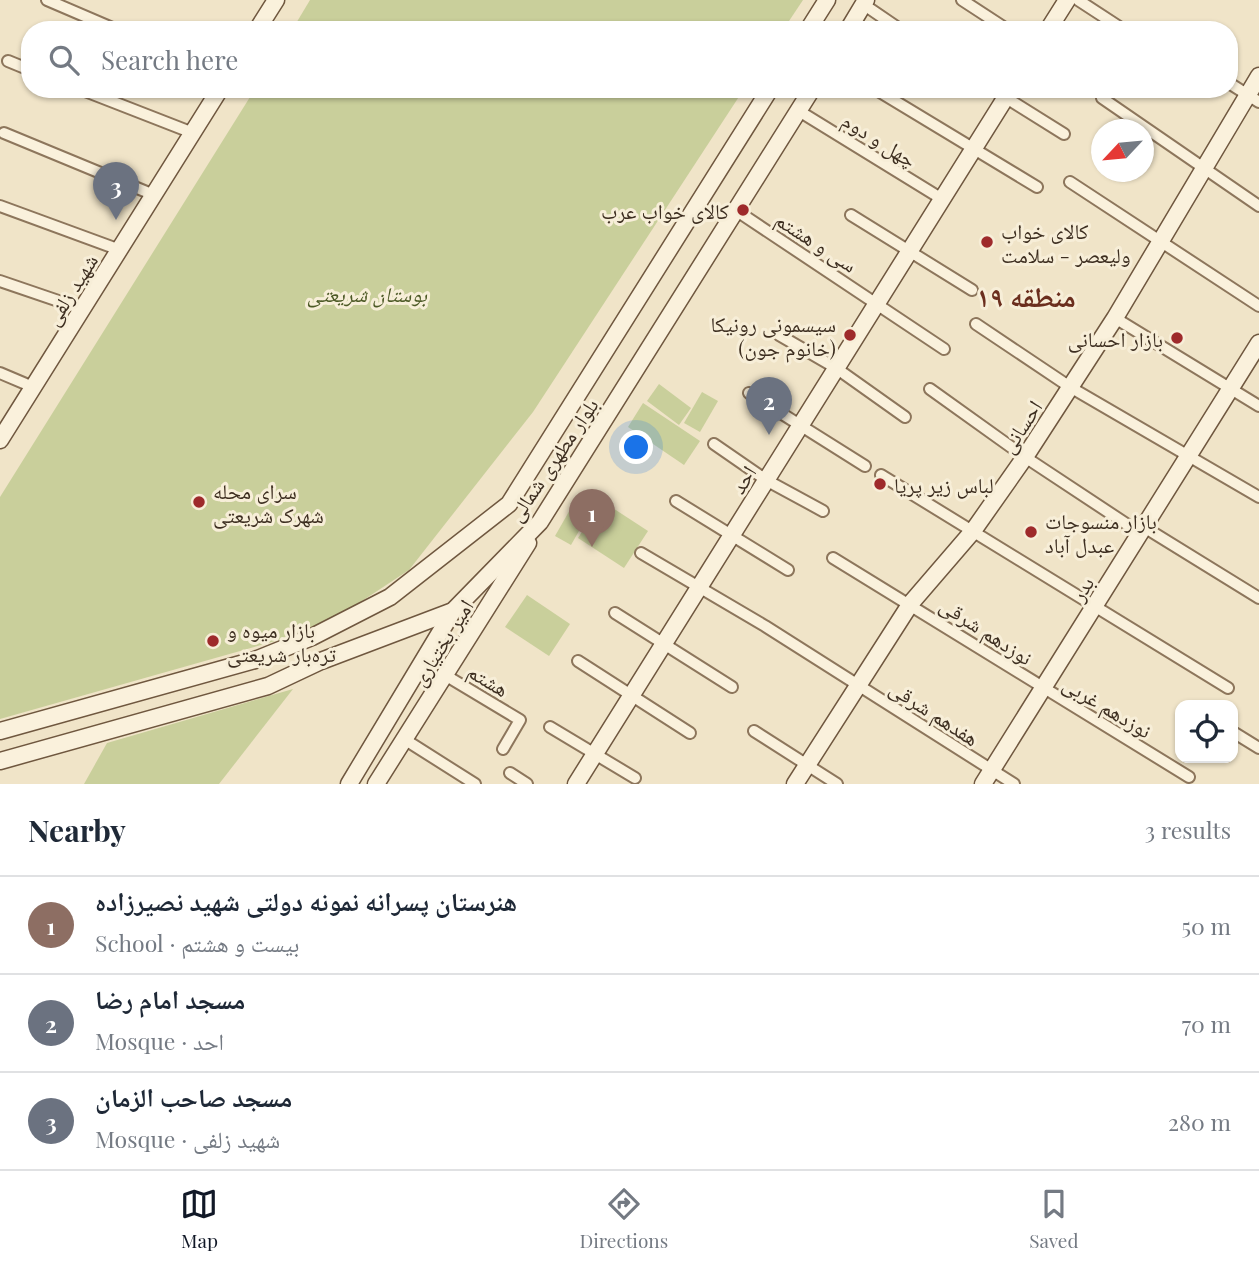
<!DOCTYPE html>
<meta charset="utf-8">
<style>
body{margin:0;font-family:"Playfair Display","Noto Naskh Arabic",serif;background:#f6f6f7;color:#1f2937}
.controls{position:absolute;right:21px;bottom:21px;display:grid;overflow:hidden;border-radius:14px;box-shadow:0 2px 5px #0004}
.controls button{width:63px;height:63px;display:grid;place-items:center;padding:0;border:0;border-bottom:2px solid #e0e1e3;background:#fff;color:#1f2937;font:35px sans-serif}
.compass{position:absolute;left:1091px;top:119px;width:63px;height:63px;border-radius:50%;background:#fff;box-shadow:0 2px 5px #0004;rotate:244deg}
.you{position:absolute;left:637px;top:448px;width:24px;height:24px;margin:-18px;border:5px solid #fff;border-radius:50%;background:#1a73e8;box-shadow:0 0 0 10px #1a73e833}
.badge{display:grid;place-items:center;width:46px;height:46px;border-radius:50%;background:#111827;color:#fff;font-size:23px;font-weight:700}
.pin{position:absolute;translate:-50% -58px;filter:drop-shadow(0 2px 4px #0008)}
.pin::after{content:'';position:absolute;top:37px;width:24px;height:21px;background:inherit;clip-path:polygon(0 0,100% 0,50% 100%)}
.list{margin:0;padding:0;list-style:none}
h2{display:flex;justify-content:space-between;align-items:center;height:91px;margin:0;padding:0 28px;font-size:30px}
h2 small{font-size:23px;font-weight:400;color:#747a83}
.list li{display:grid;grid-template-columns:46px 1fr auto;gap:21px;align-items:center;box-sizing:border-box;height:98px;padding:0 28px;border-top:2px solid #e0e1e3}
.list b{display:block;font-size:26px;white-space:nowrap}
.list p{margin:0;font-size:23px;white-space:nowrap;color:#747a83}
.list em{font-size:23px;font-style:normal;color:#747a83}
.icon{flex:none;width:38px;height:38px;fill:none;stroke:currentColor;stroke-width:2;stroke-linecap:round;stroke-linejoin:round}
.map{position:relative;flex:none;width:1259px;height:784px;overflow:hidden}
.search{position:absolute;background:#fff;box-shadow:0 2px 5px #0004;left:21px;right:21px;top:21px;height:77px;display:flex;align-items:center;gap:18px;box-sizing:border-box;padding:0 24px;border-radius:28px;color:#747a83;font-size:26px}
.sheet{height:385px;background:#fff}
nav{display:flex;justify-content:space-around;align-items:center;box-sizing:border-box;height:98px;border-top:2px solid #e0e1e3;background:#fff;font-size:19px;color:#747a83}
nav a{display:grid;justify-items:center;gap:4px}
nav .on{color:#111827}
.map>svg:first-child{display:block}
.green{fill:#c9cf9b}
.lines{fill:none;stroke-linecap:round;stroke-linejoin:round}
.street-casing{stroke:#8d765c;stroke-width:14}
.secondary-casing{stroke:#6f573f;stroke-width:19}
.street{stroke:#faf1dc;stroke-width:10}
.secondary{stroke:#faf1dc;stroke-width:16}
.poi-dot{fill:#9e2a2b;stroke:#f7eed8;stroke-width:2.5}
.labels{text-anchor:middle;dominant-baseline:central;stroke-width:6;stroke-linejoin:round;paint-order:stroke}
.street-label{font-size:21px;fill:#3d2e20;stroke:#f7eed8}
.poi-label{font-size:21px;fill:#3d2e20;stroke:#f7eed8;text-anchor:start}
.park-label{font-size:21px;font-style:italic;fill:#4d5a26;stroke:#f7eed8}
.district-label{font-size:28px;font-weight:bold;fill:#6b2e1e;stroke:#f7eed8}
</style>
<div class="map">
<svg width="1259" height="784" viewBox="0 0 1259 784">
<rect width="100%" height="100%" fill="#f0e4c8"/>
<g class="green">
<polygon points="310,0 803,0 783,30 292,30"/>
<polygon points="255,89 744,89 533,412 409,570 321,628 0,719 0,497"/>
<polygon points="659,384 691,408 679,425 647,401"/>
<polygon points="702,392 718,401 700,432 684,423"/>
<polygon points="643,403 700,441 684,465 628,427"/>
<polygon points="602,501 648,531 624,568 578,538"/>
<polygon points="571,508 587,517 571,545 555,536"/>
<polygon points="527,595 570,624 549,656 505,627"/>
<polygon points="293,689 219,784 84,784 107,743"/>
</g>
<g class="lines">
<g class="street-casing">
<g id="street">
<polyline points="47,0 117,30"/>
<polyline points="962,0 1008,30"/>
<polyline points="1078,0 1124,30"/>
<polyline points="863,4 901,30"/>
<polyline points="8,61 30,70"/>
<polyline points="1229,83 1259,102"/>
<polyline points="80,89 193,133"/>
<polyline points="875,89 1037,187"/>
<polyline points="992,89 1064,134"/>
<polyline points="1102,98 1259,206"/>
<polyline points="799,111 942,199"/>
<polyline points="4,133 154,195"/>
<polyline points="1070,182 1259,306"/>
<polyline points="0,206 120,250"/>
<polyline points="737,211 944,349"/>
<polyline points="851,215 972,290"/>
<polyline points="0,281 82,309"/>
<polyline points="1115,318 1259,406"/>
<polyline points="976,324 1070,387 1259,497"/>
<polyline points="779,335 836,368 905,417"/>
<polyline points="0,373 33,387"/>
<polyline points="930,389 1025,457 1140,533"/>
<polyline points="749,393 865,466"/>
<polyline points="714,444 766,480 823,511"/>
<polyline points="881,475 1228,688"/>
<polyline points="676,501 788,570"/>
<polyline points="1144,527 1259,598"/>
<polyline points="641,553 765,626 1014,784"/>
<polyline points="833,558 1189,777"/>
<polyline points="615,613 732,687"/>
<polyline points="578,661 690,733"/>
<polyline points="445,675 520,720 503,749"/>
<polyline points="550,727 635,778"/>
<polyline points="754,731 837,784"/>
<polyline points="1233,732 1259,748"/>
<polyline points="404,739 475,784"/>
<polyline points="510,773 527,784"/>
</g>
</g>
<g class="secondary-casing">
<g id="secondary">
<polyline points="257,30 276,0"/>
<polyline points="808,30 827,0"/>
<polyline points="848,30 866,0"/>
<polyline points="1048,30 1067,0"/>
<polyline points="0,440 220,89"/>
<polyline points="0,731 255,660 312,637 390,597 509,504 770,89"/>
<polyline points="0,761 268,686 321,661 453,611 540,522 812,89"/>
<polyline points="349,784 453,611"/>
<polyline points="376,784 528,543"/>
<polyline points="576,784 1011,89"/>
<polyline points="795,784 911,603 973,531 1025,457 1115,318 1259,76"/>
<polyline points="983,784 1259,343"/>
</g>
</g>
<use href="#street" class="street"/>
<use href="#secondary" class="secondary"/>
</g>
<g class="poi-dot">
<circle cx="743" cy="210" r="7"/>
<circle cx="987" cy="242" r="7"/>
<circle cx="850" cy="335" r="7"/>
<circle cx="1177" cy="338" r="7"/>
<circle cx="880" cy="484" r="7"/>
<circle cx="199" cy="502" r="7"/>
<circle cx="1031" cy="532" r="7"/>
<circle cx="213" cy="641" r="7"/>
</g>
<g class="labels">
<g class="street-label">
<text transform="translate(880 139) rotate(32)">چهل و دوم</text>
<text transform="translate(817 241) rotate(33)">سی و هشتم</text>
<text transform="translate(70 289) rotate(-58)">شهید زلفی</text>
<text transform="translate(1020 426) rotate(-57)">احسانی</text>
<text transform="translate(552 459) rotate(-56)">بلوار مطهری شمالی</text>
<text transform="translate(742 479) rotate(-58)">احد</text>
<text transform="translate(1081 588) rotate(-58)">بدر</text>
<text transform="translate(987 630) rotate(33)">نوزدهم شرقی</text>
<text transform="translate(441 642) rotate(-58)">امیر بختیاری</text>
<text transform="translate(489 679) rotate(31)">هشتم</text>
<text transform="translate(1108 706) rotate(31)">نوزدهم غربی</text>
<text transform="translate(935 712) rotate(33)">هفدهم شرقی</text>
</g>
<g class="poi-label">
<text x="729" y="210" text-anchor="end">کالای خواب عرب</text>
<text x="1001" y="230">کالای خواب<tspan x="1001" dy="24">ولیعصر - سلامت</tspan></text>
<text x="836" y="323" text-anchor="end">سیسمونی رونیکا<tspan x="836" dy="24">(خانوم جون)</tspan></text>
<text x="1163" y="338" text-anchor="end">بازار احسانی</text>
<text x="894" y="484">لباس زیر پریا</text>
<text x="213" y="490">سرای محله<tspan x="213" dy="24">شهرک شریعتی</tspan></text>
<text x="1045" y="520">بازار منسوجات<tspan x="1045" dy="24">عبدل آباد</tspan></text>
<text x="227" y="629">بازار میوه و<tspan x="227" dy="24">تره‌بار شریعتی</tspan></text>
</g>
<g class="park-label">
<text x="367" y="293">بوستان شریعتی</text>
</g>
<g class="district-label">
<text x="1026" y="295">منطقه ۱۹</text>
</g>
</g>
</svg>
<div class="controls">
<button><svg class="icon" aria-label="locate" viewBox="0 0 24 24"><circle cx="12" cy="12" r="6"/><path d="M12 2v4M12 18v4M2 12h4M18 12h4"/></svg></button>
</div>
<svg class="compass" viewBox="-18 -18 36 36"><path d="M0-13l5 13h-10z" fill="#e53935"/><path d="M0 13l5-13h-10z" fill="#747a83"/></svg>
<div class="you"></div>
<div class="pin badge" style="left:592px;top:547px;background:#8d6e63">1</div>
<div class="pin badge" style="left:769px;top:435px;background:#6b7280">2</div>
<div class="pin badge" style="left:116px;top:220px;background:#6b7280">3</div>
<div class="search"><svg class="icon" aria-label="search" viewBox="0 0 24 24"><circle cx="10" cy="10" r="6"/><path d="M15 15l6 6"/></svg>Search here</div>
</div>
<section class="sheet">
<h2>Nearby<small>3 results</small></h2>
<ul class="list">
<li><span class="badge" style="background:#8d6e63">1</span><div><b>هنرستان پسرانه نمونه دولتی شهید نصیرزاده</b><p>School · بیست و هشتم</p></div><em>50 m</em></li>
<li><span class="badge" style="background:#6b7280">2</span><div><b>مسجد امام رضا</b><p>Mosque · احد</p></div><em>70 m</em></li>
<li><span class="badge" style="background:#6b7280">3</span><div><b>مسجد صاحب الزمان</b><p>Mosque · شهید زلفی</p></div><em>280 m</em></li>
</ul>
</section>
<nav>
<a class="on"><svg class="icon" aria-label="map" viewBox="0 0 24 24"><path d="M3 6l6-2 6 2 6-2v14l-6 2-6-2-6 2zM9 4v14M15 6v14"/></svg>Map</a>
<a><svg class="icon" aria-label="directions" viewBox="0 0 24 24"><path d="M12 3l9 9-9 9-9-9zM9 14v-3h6M13 9l2 2-2 2"/></svg>Directions</a>
<a><svg class="icon" aria-label="saved" viewBox="0 0 24 24"><path d="M7 4h10v16l-5-4-5 4z"/></svg>Saved</a>
</nav>
